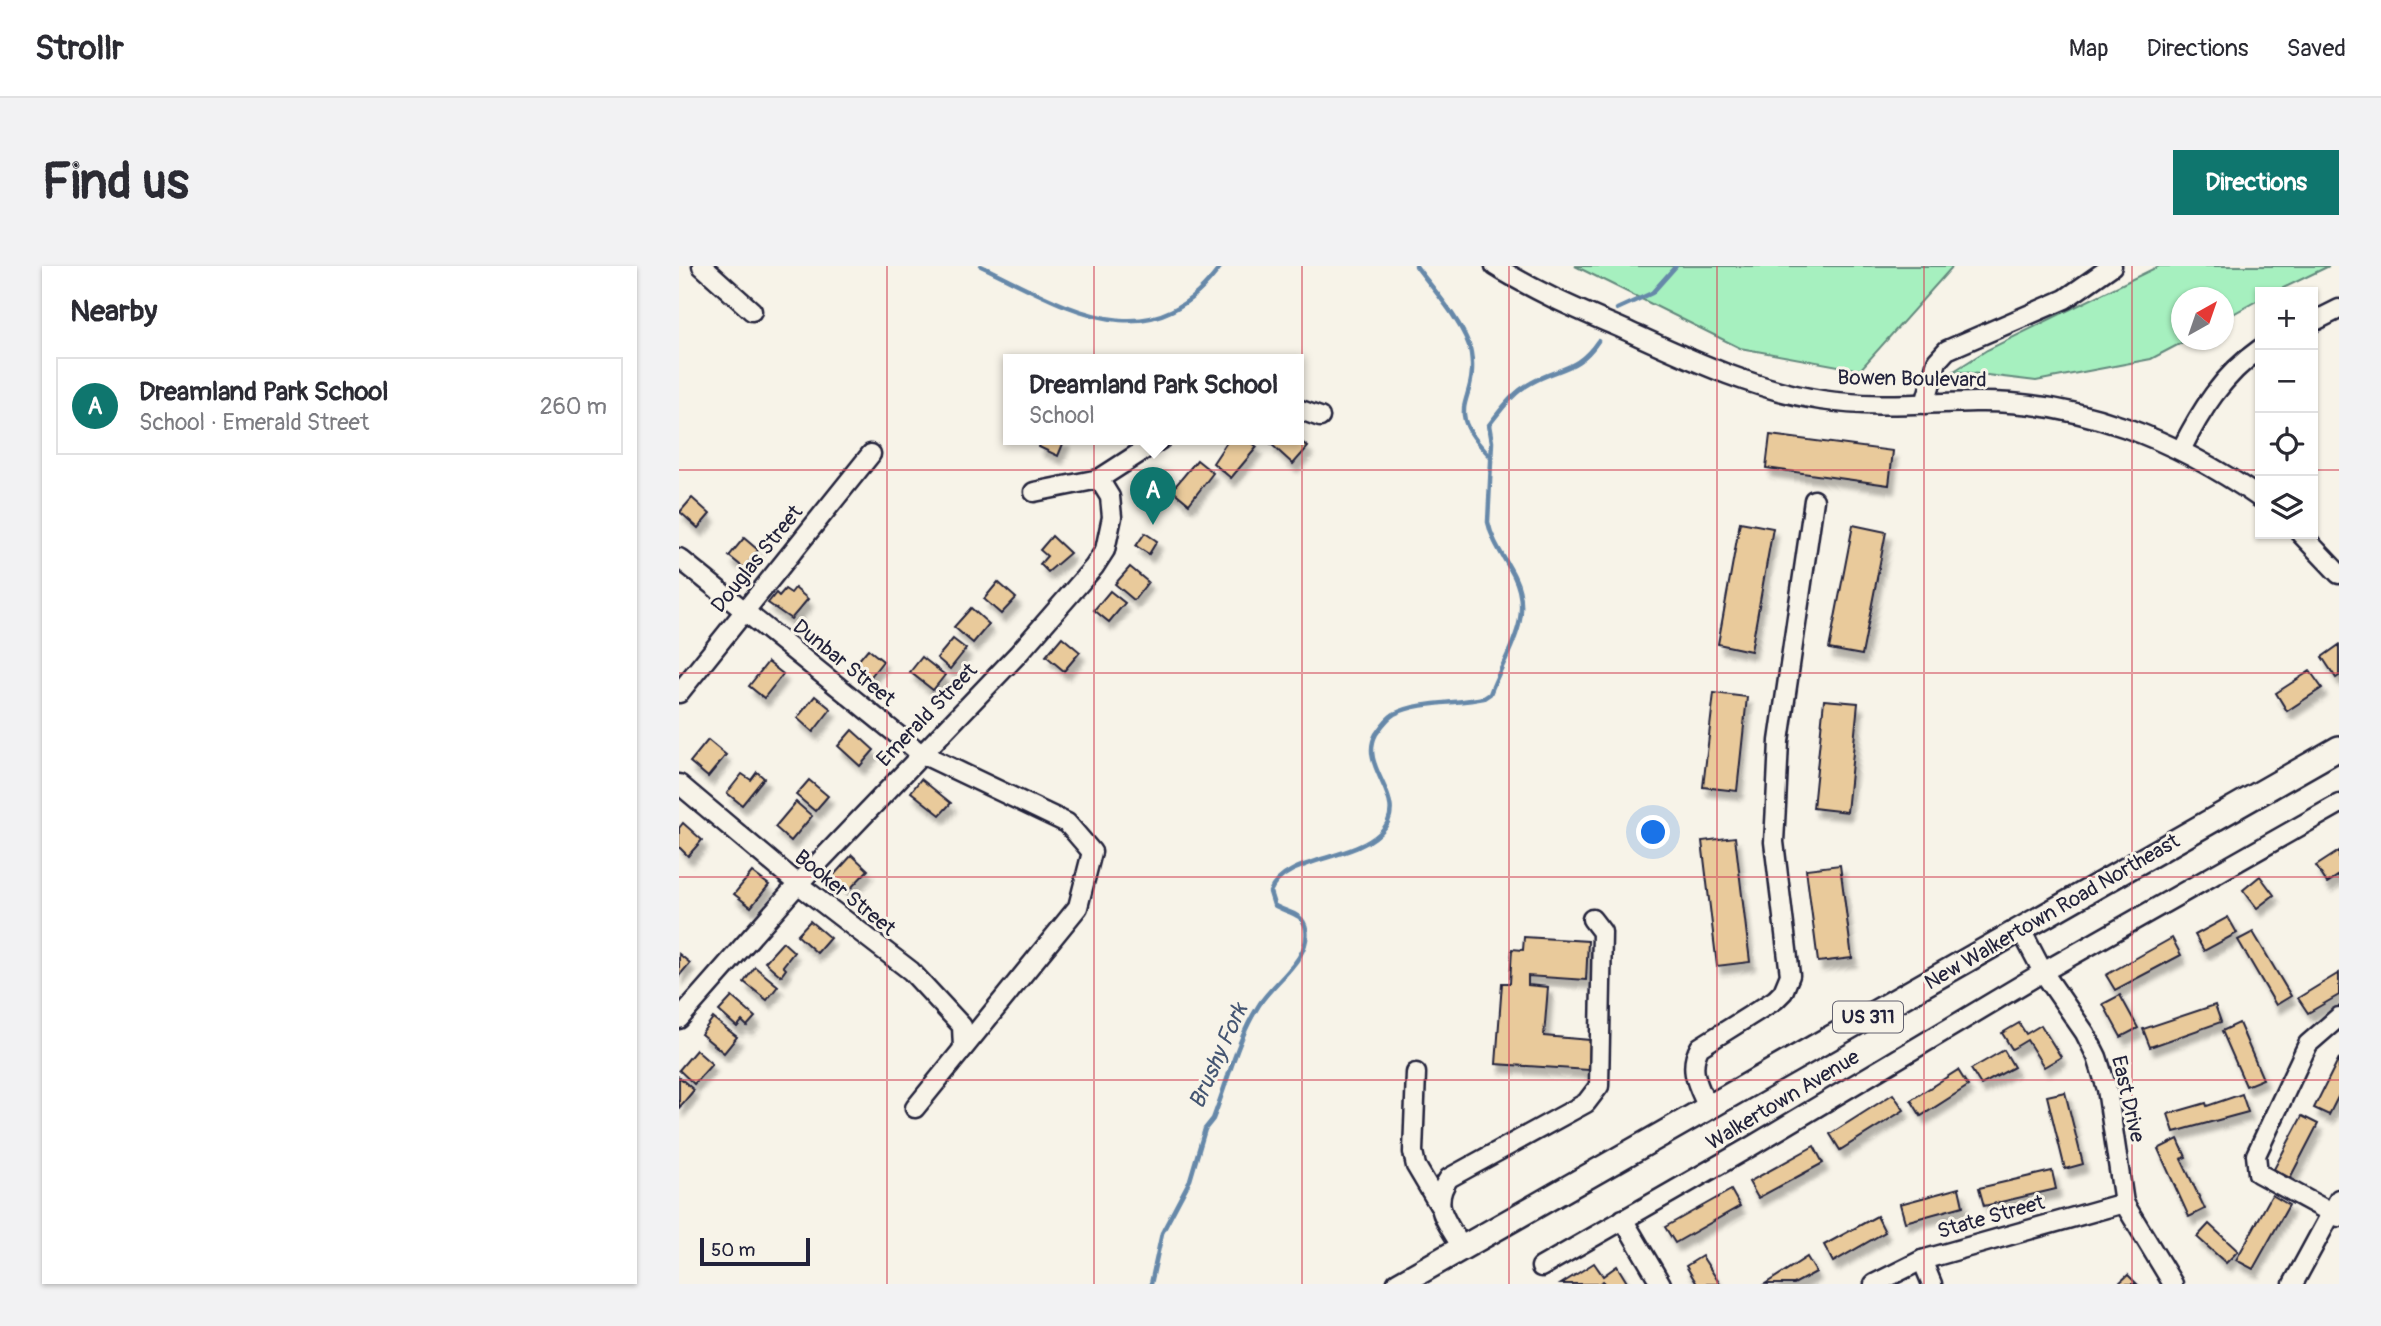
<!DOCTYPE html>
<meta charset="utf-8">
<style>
body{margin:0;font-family:Pangolin,sans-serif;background:#f2f2f3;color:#2b2b33}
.controls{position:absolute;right:21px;top:21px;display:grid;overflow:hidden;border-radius:0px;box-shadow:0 2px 5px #0004}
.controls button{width:63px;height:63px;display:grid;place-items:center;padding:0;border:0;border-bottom:2px solid #e1e1e2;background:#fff;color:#2b2b33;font:35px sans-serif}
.compass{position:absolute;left:1492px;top:21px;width:63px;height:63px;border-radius:50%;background:#fff;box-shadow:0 2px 5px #0004;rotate:40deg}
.scale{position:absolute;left:21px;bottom:18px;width:110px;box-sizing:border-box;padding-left:7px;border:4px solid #22223b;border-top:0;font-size:19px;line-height:24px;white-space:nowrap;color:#22223b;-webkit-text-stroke:5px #f7f3e8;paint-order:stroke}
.you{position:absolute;left:975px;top:567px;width:24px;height:24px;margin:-18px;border:5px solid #fff;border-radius:50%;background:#1a73e8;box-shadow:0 0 0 10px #1a73e833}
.badge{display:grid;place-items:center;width:46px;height:46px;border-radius:50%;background:#0f766e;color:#fff;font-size:23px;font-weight:700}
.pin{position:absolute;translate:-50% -58px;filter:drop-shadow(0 2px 4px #0008)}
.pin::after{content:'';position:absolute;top:37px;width:24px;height:21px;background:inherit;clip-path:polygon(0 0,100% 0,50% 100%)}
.popup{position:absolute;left:324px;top:88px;width:301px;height:91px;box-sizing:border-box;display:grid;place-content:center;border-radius:0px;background:#fff;filter:drop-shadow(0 2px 5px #0005);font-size:23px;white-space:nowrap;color:#7c7c81}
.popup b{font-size:26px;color:#2b2b33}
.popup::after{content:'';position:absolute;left:50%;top:100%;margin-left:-14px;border:14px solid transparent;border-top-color:#fff}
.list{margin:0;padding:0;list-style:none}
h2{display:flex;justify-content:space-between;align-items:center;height:91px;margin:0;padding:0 28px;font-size:30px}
h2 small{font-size:23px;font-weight:400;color:#7c7c81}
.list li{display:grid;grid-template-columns:46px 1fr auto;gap:21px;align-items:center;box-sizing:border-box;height:98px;margin:0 14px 14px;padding:0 14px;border:2px solid #e1e1e2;border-radius:0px}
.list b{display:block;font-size:26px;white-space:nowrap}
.list p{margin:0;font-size:23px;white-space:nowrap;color:#7c7c81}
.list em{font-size:23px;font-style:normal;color:#7c7c81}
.icon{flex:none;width:38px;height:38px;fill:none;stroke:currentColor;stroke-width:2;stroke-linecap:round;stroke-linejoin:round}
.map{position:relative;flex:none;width:1660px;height:1018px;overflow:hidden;border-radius:0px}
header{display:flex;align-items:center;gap:42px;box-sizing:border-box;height:98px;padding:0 35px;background:#fff;border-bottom:2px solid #e1e1e2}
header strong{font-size:33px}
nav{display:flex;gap:38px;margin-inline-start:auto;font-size:24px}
.intro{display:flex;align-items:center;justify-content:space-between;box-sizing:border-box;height:168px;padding:0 42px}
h1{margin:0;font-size:49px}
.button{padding:18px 32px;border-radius:0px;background:#0f766e;color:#fff;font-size:24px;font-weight:700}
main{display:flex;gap:42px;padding:0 42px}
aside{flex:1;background:#fff;border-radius:0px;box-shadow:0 2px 5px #0004}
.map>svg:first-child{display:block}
.green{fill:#a6f0bf;stroke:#64897d;stroke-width:2}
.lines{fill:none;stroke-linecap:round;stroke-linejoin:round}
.stream{stroke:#6688a9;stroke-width:4.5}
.building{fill:#e9ca9b;stroke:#22223b;stroke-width:2;filter:url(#shadow)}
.minor-casing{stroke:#22223b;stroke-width:23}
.major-casing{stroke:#22223b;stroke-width:28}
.minor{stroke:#f7f3e8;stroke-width:18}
.major{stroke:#f7f3e8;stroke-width:23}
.grid{fill:none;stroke:#d1495b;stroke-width:2;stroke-opacity:0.55}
.labels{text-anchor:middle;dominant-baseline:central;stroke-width:6;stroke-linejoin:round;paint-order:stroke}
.shield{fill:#f7f3e8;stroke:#62616f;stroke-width:2}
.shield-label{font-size:19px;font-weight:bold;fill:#22223b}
.street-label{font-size:21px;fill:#22223b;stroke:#f7f3e8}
.water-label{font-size:23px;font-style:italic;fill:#445572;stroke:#f7f3e8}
</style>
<header>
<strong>Strollr</strong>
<nav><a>Map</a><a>Directions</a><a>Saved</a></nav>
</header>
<div class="intro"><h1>Find us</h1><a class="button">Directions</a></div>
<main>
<aside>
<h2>Nearby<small></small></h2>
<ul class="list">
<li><span class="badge">A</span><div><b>Dreamland Park School</b><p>School · Emerald Street</p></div><em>260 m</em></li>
</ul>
</aside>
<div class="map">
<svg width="1660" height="1018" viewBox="0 0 1660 1018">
<defs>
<filter id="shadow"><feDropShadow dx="4.5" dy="8" stdDeviation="2" flood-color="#0004"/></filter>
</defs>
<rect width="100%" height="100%" fill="#f7f3e8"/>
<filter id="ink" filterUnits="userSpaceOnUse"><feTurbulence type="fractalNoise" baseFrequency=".0143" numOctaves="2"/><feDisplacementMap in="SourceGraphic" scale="14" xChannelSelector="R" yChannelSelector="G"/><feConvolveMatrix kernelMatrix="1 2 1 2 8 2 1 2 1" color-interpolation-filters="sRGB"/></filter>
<g filter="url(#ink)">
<g class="green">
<polygon points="896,0 1274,0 1181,104 1061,82"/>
<polygon points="1480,0 1650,0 1596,26 1581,26 1581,33 1545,53 1545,32 1503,32 1503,74 1508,74 1472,93 1357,115 1275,105 1308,84"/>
</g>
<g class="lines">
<g class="stream">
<path d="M302,0C387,40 471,99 542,0"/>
<path d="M737,0C753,22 788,61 792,87C800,140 760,138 812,191"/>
<polyline points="938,43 973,27 997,0"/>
<path d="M472,1018L483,967L511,914L526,863L534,853C549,815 558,773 580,739C594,716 632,693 627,663C624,646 607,647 595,639L591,626C605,591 672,595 701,567C734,534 678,503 697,468C702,461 707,453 715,448C741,435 777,438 805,432L811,428C826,388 856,353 835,310C826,292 813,276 809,256L813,176L810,159C822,144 834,126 852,117C881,101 899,105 919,75"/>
</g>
</g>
<g class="building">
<polygon points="1091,169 1214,185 1210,219 1087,202"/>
<polygon points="363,173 386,173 379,190 360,181"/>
<polygon points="550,173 569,173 578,181 552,212 534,197"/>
<polygon points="596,173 619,173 629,181 614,198 592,178"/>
<polygon points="518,194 534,207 510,238 493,224"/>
<polygon points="13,232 31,248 19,262 1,246"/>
<polygon points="1061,256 1094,262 1072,385 1039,378"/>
<polygon points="1174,259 1207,266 1183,389 1150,383"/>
<polygon points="466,267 478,275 470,288 457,280"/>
<polygon points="373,270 391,287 369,306 361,298 368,290 361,284"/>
<polygon points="65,272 79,284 65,302 50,290"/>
<polygon points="451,301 469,316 455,334 436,318"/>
<polygon points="319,316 337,332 322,348 305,333"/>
<polygon points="116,322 129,333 112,353 89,337 97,327 100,330 106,323 112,327"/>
<polygon points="431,325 446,337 430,356 415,344"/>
<polygon points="292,342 310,358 294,377 275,361"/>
<polygon points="383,371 401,386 385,405 367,390"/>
<polygon points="274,373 287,383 271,403 258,392"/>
<polygon points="1660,379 1660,410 1657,412 1643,391"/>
<polygon points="189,383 204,395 189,414 174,401"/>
<polygon points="243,391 266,409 254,424 231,406"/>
<polygon points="89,396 104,408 85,432 70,420"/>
<polygon points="1631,405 1643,422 1608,445 1597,427"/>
<polygon points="1035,427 1068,431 1058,525 1024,521"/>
<polygon points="136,430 152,443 134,466 118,452"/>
<polygon points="1145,434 1179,437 1168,546 1134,542"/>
<polygon points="173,464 195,484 181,500 159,480"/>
<polygon points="29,474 47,489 29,511 11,496"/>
<polygon points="78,506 85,512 63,539 48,527 63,508 72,514"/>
<polygon points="242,513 272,537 261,549 232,526"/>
<polygon points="130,514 149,530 136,545 117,529"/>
<polygon points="117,536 133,550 112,575 96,561"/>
<polygon points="4,557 23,574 9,590 0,581 0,562"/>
<polygon points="1056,571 1071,696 1038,700 1023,575"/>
<polygon points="1660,585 1660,609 1648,617 1637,600"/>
<polygon points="173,589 189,604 169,625 153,611"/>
<polygon points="1161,599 1173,692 1139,696 1127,603"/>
<polygon points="73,606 90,619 72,641 55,628"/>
<polygon points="1581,610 1595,629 1578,642 1564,624"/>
<polygon points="1549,651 1558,667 1525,685 1516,669"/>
<polygon points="131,655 151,672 138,687 118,669"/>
<polygon points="1574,666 1612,730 1597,739 1559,674"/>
<polygon points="845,671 909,675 907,714 849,710 849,719 869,721 865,770 911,774 910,804 817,798 823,717 831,717 833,683 844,684"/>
<polygon points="1493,672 1502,689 1436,724 1427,709"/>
<polygon points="104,676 115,686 104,700 107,703 102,710 86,696"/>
<polygon points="0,688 11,697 0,710"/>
<polygon points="76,701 99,720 88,734 65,716"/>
<polygon points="1660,707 1660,729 1629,747 1619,732"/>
<polygon points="1441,729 1459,762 1442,771 1424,738"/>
<polygon points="53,731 76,751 68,760 63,755 58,761 40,745"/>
<polygon points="1536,739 1542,756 1471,781 1464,763"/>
<polygon points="34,752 58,771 45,787 22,768"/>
<polygon points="1340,757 1347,768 1362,759 1382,791 1365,801 1348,774 1333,783 1323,767"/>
<polygon points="1560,757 1584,813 1567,820 1543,765"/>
<polygon points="17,784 33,798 15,818 0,804"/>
<polygon points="1325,784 1335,801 1302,819 1292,803"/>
<polygon points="1660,792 1660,829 1650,849 1635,842"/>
<polygon points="1279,804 1289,820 1242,850 1232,834"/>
<polygon points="0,811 15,824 0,842"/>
<polygon points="1386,826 1404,898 1386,903 1368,830"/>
<polygon points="1214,828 1225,844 1161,884 1151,868"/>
<polygon points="1563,828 1569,846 1495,866 1489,848 1527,837 1528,840"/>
<polygon points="1623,850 1639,858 1611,912 1595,903"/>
<polygon points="1499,873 1507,891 1502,893 1526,943 1510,951 1479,883"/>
<polygon points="1135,880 1144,897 1079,932 1070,916"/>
<polygon points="1373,905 1377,923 1305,940 1300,922"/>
<polygon points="1280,922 1284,940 1226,956 1221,938"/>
<polygon points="1052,924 1061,940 996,977 986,961"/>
<polygon points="1593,929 1610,939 1574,1003 1557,994"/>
<polygon points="1198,950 1206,966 1154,996 1145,979"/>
<polygon points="1530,958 1559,985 1547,997 1518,971"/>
<polygon points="1023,990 1041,1018 1018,1018 1007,1000"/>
<polygon points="1128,991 1137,1006 1115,1018 1086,1018"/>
<polygon points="915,997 924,1010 938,1000 949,1018 926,1018 924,1015 919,1018 882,1018"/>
<polygon points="1449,1009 1458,1018 1439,1018"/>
</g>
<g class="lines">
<g class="minor-casing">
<g id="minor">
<polyline points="23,0 73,45"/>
<path d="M816,0C857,26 900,44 944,63C1008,92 1072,123 1142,134C1193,142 1244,137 1296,136C1399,134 1498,174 1581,232"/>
<polyline points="1634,56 1660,43"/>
<polyline points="1246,138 1258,95 1268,84 1386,33 1433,0"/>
<polyline points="619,143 641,151"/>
<path d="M1502,184C1522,144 1544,109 1581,83"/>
<polyline points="355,226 420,213 482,173"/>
<polyline points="1622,268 1660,308"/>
<polyline points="0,292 241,487 388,557 413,586 399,641 236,842"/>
<polyline points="0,427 192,188"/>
<polyline points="0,518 119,618 232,705 283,760 284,782"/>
<polyline points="1342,664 1364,706 1406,767 1418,791 1428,823 1445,937 1494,1018"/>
<polyline points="1660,751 1629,778 1577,889 1579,907 1660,951"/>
<polyline points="0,753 119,618 339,388 415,301 426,284 433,251 431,231 420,213"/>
<polyline points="737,807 734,886 737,900 760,939"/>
<path d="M1029,842C1020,821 1008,803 1021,781L1096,734L1104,726L1111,709L1095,576L1097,539L1100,475L1135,234"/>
<polyline points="944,953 982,1018"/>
<path d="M783,982C769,956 750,940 770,912L907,837L920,820L923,666L913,653"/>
<polyline points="1243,994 1253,1018"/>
<polyline points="862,1001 1071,881 1364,706 1660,538"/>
<polyline points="1195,1018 1243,994 1445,937"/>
<polyline points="1614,1018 1660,933"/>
</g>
</g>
<g class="major-casing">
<polyline id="major" points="720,1018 1660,482"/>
</g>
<use href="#minor" class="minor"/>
<use href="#major" class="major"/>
</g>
</g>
<path class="grid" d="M208,0V1018M415,0V1018M623,0V1018M830,0V1018M1038,0V1018M1245,0V1018M1453,0V1018M0,204H1581M1634,204H1660M0,407H1660M0,611H1660M0,814H1660"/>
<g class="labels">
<rect class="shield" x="1154" y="735.5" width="70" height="31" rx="5"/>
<g class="shield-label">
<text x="1189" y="751">US 311</text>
</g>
<g class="street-label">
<text transform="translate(1233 113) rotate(1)">Bowen Boulevard</text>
<text transform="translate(78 293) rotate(-51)">Douglas Street</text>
<text transform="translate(165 397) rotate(39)">Dunbar Street</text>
<text transform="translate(248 449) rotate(-46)">Emerald Street</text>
<text transform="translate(166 627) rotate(39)">Booker Street</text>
<text transform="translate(1373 646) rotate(-30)">New Walkertown Road Northeast</text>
<text transform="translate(1449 833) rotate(77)">East Drive</text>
<text transform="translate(1104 834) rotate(-31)">Walkertown Avenue</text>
<text transform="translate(1312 951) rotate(-16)">State Street</text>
</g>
<g class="water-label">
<text transform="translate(539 790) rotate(-66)">Brushy Fork</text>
</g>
</g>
</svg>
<div class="controls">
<button>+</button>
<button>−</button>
<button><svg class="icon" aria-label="locate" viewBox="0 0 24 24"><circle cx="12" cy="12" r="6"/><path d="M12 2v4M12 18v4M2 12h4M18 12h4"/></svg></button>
<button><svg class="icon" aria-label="layers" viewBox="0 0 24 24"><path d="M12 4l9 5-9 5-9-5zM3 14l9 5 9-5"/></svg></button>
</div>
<svg class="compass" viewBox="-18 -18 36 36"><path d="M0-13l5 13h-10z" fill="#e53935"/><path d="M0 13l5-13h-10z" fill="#7c7c81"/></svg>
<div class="scale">50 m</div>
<div class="you"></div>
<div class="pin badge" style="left:474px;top:259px">A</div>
<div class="popup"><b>Dreamland Park School</b>School</div>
</div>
</main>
